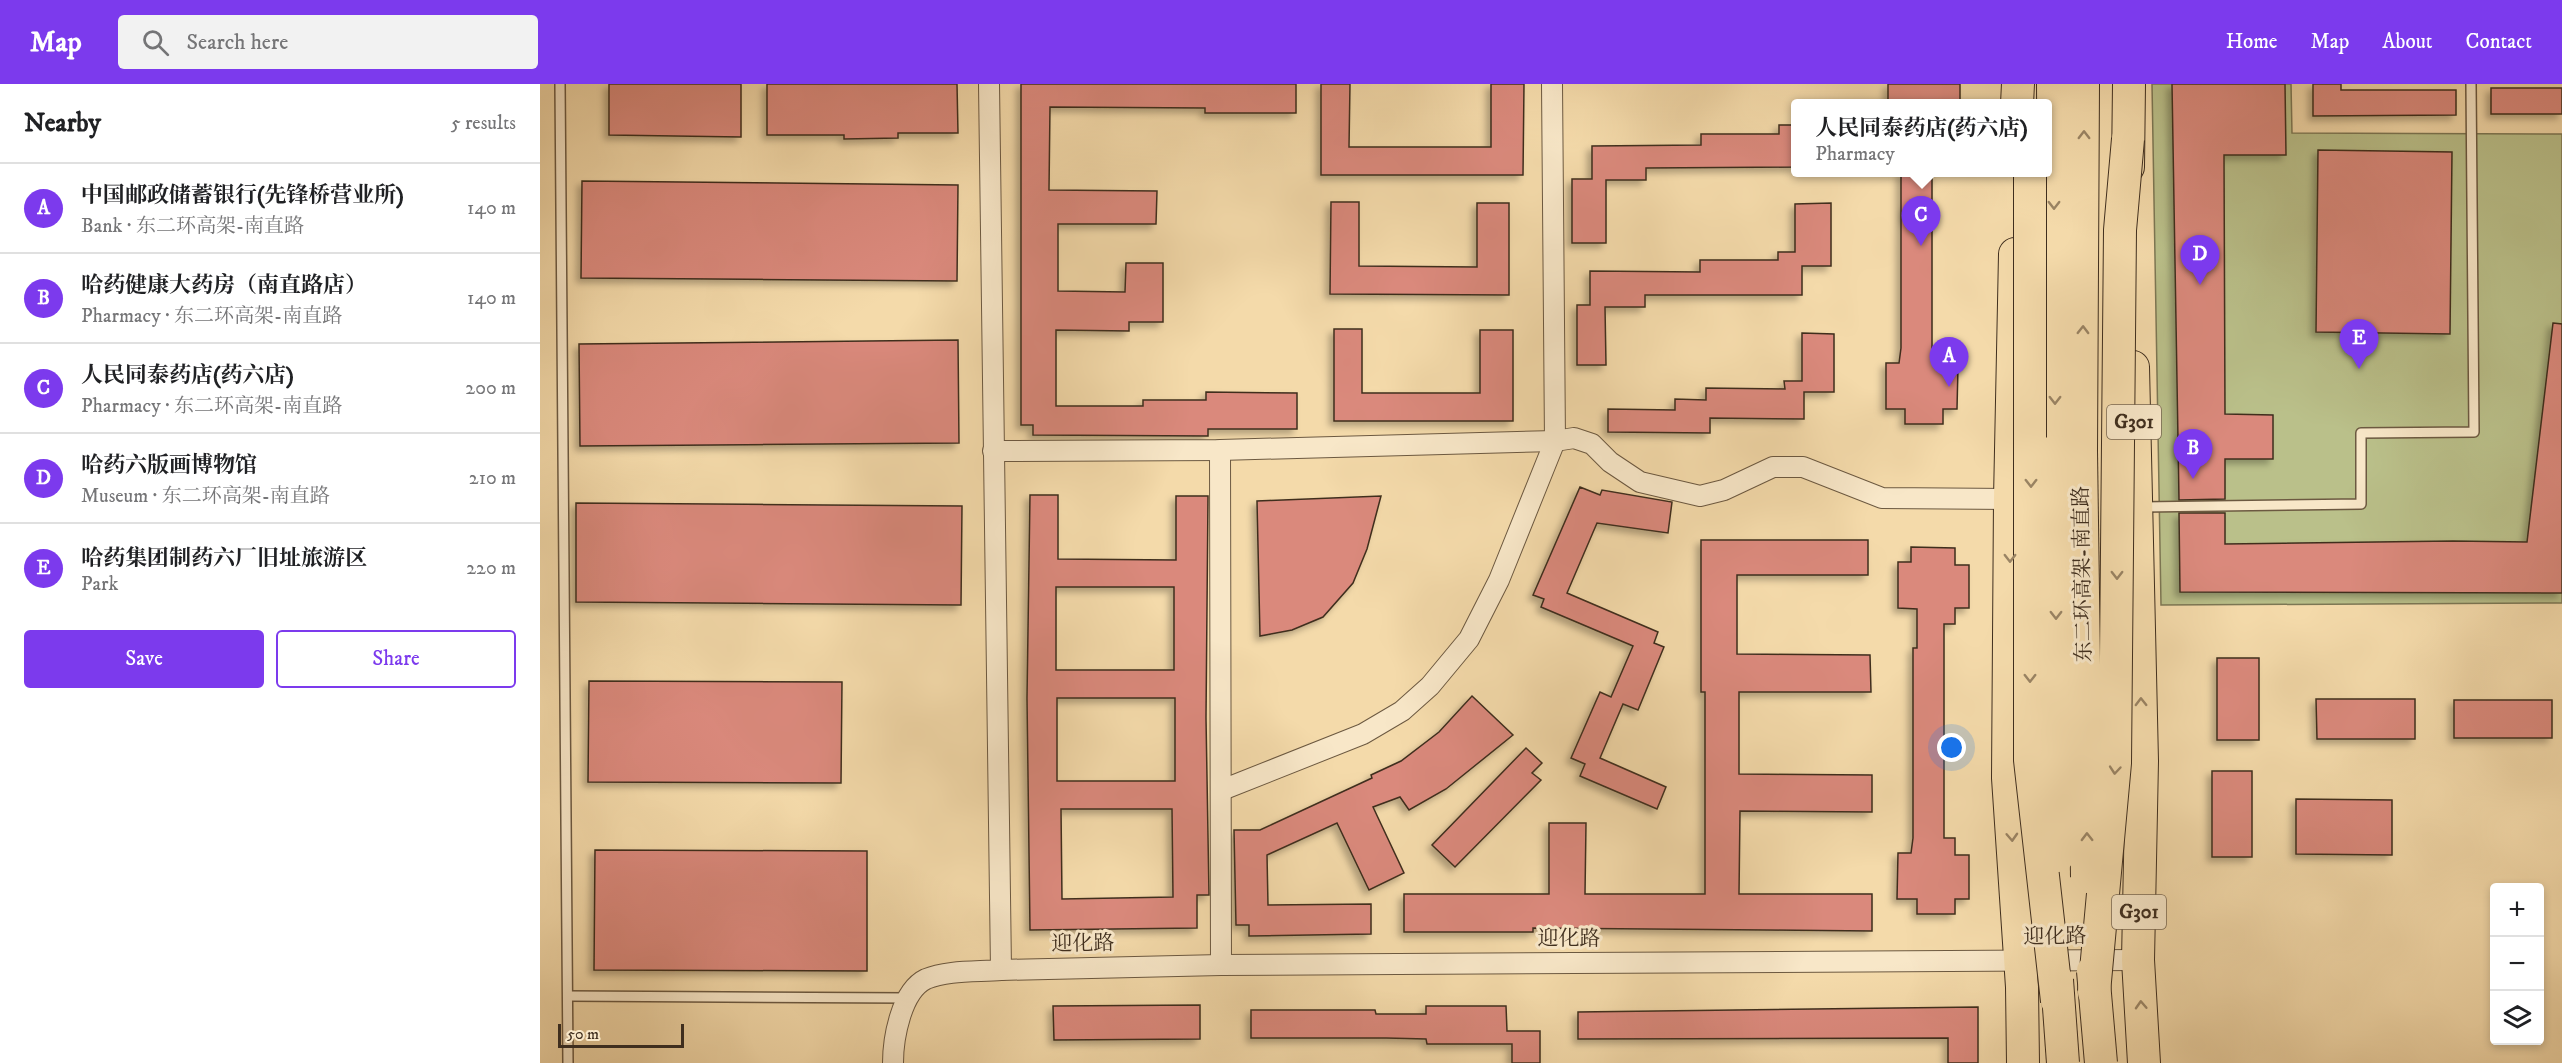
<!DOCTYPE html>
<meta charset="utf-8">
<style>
body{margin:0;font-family:"IM FELL DW Pica","Noto Serif SC",serif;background:#f2f2f2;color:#202124}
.controls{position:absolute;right:18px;bottom:18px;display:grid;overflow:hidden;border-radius:6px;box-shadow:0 3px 9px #0003}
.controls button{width:54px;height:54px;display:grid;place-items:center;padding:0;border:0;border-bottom:2px solid #e0e0e0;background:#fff;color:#202124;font:30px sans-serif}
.scale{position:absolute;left:18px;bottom:15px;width:126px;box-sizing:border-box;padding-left:6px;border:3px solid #3f2e1e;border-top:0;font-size:16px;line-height:21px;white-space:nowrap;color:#3f2e1e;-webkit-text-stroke:4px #f8e7c8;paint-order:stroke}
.you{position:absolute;left:1412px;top:664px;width:21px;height:21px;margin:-15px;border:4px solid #fff;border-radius:50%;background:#1a73e8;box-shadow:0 0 0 9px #1a73e833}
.badge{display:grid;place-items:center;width:39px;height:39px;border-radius:50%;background:#7c3aed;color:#fff;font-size:20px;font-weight:700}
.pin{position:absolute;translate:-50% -50px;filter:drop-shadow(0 2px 3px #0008)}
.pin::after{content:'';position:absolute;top:32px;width:21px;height:18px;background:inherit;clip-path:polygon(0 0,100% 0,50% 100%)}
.popup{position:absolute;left:1251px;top:15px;width:261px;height:78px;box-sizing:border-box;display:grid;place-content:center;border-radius:6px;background:#fff;filter:drop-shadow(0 2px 4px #0005);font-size:20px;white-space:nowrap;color:#757577}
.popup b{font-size:22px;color:#202124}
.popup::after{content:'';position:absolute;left:50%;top:100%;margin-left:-12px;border:12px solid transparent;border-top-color:#fff}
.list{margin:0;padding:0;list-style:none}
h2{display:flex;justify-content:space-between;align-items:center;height:78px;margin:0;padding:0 24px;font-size:26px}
h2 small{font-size:20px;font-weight:400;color:#757577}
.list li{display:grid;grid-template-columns:39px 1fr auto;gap:18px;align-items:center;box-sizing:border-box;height:90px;padding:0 24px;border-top:2px solid #e0e0e0}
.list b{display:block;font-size:22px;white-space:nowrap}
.list p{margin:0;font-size:20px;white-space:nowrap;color:#757577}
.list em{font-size:20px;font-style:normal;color:#757577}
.actions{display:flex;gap:12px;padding:18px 24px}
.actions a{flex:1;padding:14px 0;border:2px solid #7c3aed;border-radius:6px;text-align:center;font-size:21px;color:#7c3aed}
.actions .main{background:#7c3aed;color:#fff}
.icon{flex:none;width:33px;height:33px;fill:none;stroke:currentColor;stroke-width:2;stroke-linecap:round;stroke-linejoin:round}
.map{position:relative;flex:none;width:2022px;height:979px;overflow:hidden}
header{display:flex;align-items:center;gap:36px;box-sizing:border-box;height:84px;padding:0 30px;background:#7c3aed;color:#fff}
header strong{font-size:28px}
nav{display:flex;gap:33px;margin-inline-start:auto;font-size:21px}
.search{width:420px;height:54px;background:#f2f2f2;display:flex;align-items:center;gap:15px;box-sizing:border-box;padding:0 21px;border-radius:6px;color:#757577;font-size:22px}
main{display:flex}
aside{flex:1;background:#fff}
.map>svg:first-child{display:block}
.green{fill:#bac08a;stroke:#7c7754;stroke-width:1.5}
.building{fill:#da897c;stroke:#3f2e1e;stroke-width:1.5;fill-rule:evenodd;filter:url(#shadow)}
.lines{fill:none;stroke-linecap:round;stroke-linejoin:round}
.service-casing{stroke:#6c5941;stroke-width:12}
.minor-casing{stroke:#6c5941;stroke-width:22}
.trunk-casing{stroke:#3f2e1e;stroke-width:34}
.service{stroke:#f8e7c8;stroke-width:9}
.minor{stroke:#f8e7c8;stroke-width:20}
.trunk{stroke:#f4daaa;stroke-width:32}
.trunk-bridge-casing{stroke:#3f2e1e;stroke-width:34;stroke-linecap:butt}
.trunk-bridge{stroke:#f4daaa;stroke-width:32}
.oneway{stroke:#9a8464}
.labels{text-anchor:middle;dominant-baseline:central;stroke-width:6;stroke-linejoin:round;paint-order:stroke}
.shield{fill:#f8e7c8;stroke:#766651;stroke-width:1.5}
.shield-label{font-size:20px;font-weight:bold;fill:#3f2e1e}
.street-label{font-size:21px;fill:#3f2e1e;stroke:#f8e7c8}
</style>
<header>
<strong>Map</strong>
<div class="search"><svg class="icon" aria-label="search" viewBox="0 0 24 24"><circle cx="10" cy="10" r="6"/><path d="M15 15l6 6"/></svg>Search here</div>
<nav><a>Home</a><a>Map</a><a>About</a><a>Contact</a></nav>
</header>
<main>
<aside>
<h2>Nearby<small>5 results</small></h2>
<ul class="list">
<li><span class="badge">A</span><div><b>中国邮政储蓄银行(先锋桥营业所)</b><p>Bank · 东二环高架-南直路</p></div><em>140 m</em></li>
<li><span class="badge">B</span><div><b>哈药健康大药房（南直路店）</b><p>Pharmacy · 东二环高架-南直路</p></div><em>140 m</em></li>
<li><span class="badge">C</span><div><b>人民同泰药店(药六店)</b><p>Pharmacy · 东二环高架-南直路</p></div><em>200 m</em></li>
<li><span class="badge">D</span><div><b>哈药六版画博物馆</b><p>Museum · 东二环高架-南直路</p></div><em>210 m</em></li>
<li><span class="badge">E</span><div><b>哈药集团制药六厂旧址旅游区</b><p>Park</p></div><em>220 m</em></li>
</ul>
<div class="actions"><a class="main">Save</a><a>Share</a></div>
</aside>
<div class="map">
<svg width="2022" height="979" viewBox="0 0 2022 979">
<defs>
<filter id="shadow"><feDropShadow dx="-4.5" dy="4.5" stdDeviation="3" flood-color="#0004"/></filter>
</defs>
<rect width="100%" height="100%" fill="#f4daaa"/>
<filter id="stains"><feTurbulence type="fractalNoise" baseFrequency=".00333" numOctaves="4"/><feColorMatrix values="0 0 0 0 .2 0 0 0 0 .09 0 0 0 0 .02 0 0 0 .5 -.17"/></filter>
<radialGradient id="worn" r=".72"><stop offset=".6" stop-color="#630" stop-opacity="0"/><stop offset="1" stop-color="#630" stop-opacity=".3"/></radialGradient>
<polygon class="green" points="1612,0 1751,0 1752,49 2022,50 2022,519 1621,521"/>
<g class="building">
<polygon points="69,0 201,0 201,53 69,51"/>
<polygon points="227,0 417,0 418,49 358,49 358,54 304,55 304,51 227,51"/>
<polygon points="481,0 756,0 756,29 665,29 665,24 510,23 509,106 617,107 616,140 518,140 518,207 585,208 586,179 623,179 623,238 589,238 589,247 516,246 516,322 603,322 603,316 666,316 666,308 757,309 757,345 668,345 668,352 493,351 493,341 481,341"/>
<polygon points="781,0 810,0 809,63 951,63 951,0 984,0 983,91 781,91"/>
<rect x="1348" y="0" width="72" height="20"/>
<polygon points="1632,0 1745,0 1746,71 1684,71 1685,330 1733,331 1733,375 1685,375 1685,415 1639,416"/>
<polygon points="1773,0 1801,0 1801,6 1916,6 1916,31 1773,32"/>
<rect x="1951" y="4" width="71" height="26"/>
<polygon points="1239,41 1255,41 1255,83 1106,84 1106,96 1066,96 1066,159 1032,159 1032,95 1052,95 1052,62 1161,61 1161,50 1239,50"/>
<polygon points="1778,66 1912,68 1910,250 1776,248"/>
<polygon points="1361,88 1392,88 1392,264 1403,264 1403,281 1418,282 1417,325 1403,325 1403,340 1365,340 1365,325 1346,325 1346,279 1359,279 1361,264"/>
<polygon points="42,97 418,101 417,197 41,194"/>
<polygon points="791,118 819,118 819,182 937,183 937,119 969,119 969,211 790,210"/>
<polygon points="1291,119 1291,182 1262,182 1262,211 1105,211 1105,223 1065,223 1066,281 1037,281 1037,221 1050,221 1050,187 1160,188 1160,176 1238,176 1238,168 1255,168 1255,120"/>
<polygon points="2013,239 2022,240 2022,509 1640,508 1639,429 1685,429 1685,460 1913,457 1987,458"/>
<polygon points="794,245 822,245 822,309 940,309 940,246 973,246 973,337 794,337"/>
<polygon points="1262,249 1294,250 1294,308 1264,308 1264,335 1170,334 1170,349 1068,348 1068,325 1135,326 1135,315 1166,316 1166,304 1245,305 1244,297 1262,297"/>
<polygon points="418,256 419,359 40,362 39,260"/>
<polygon points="1040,403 1060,411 1062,406 1132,418 1128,449 1057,439 1027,509 1118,548 1114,559 1124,563 1098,626 1083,620 1060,674 1126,703 1117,725 1040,692 1045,680 1031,674 1060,608 1071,613 1093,562 1001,523 1004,515 993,511"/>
<path d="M490,411H518V475L636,476V412H668L666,634L669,811H657V844L490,846L487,614ZM516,503H634V586H516ZM517,614H635V697H517ZM521,725H632L633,813L522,815Z"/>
<polygon points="841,412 827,465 813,499 783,533 752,546 720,552 717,417"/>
<polygon points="36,419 422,422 421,521 36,518"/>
<polygon points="1161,456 1328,456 1328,491 1197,491 1197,570 1330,571 1331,608 1199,608 1199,690 1332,691 1332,728 1200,727 1199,810 1332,810 1332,847 993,844 993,848 864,848 864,810 1009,810 1009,739 1046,739 1045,810 1165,810 1165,608 1161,608"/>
<polygon points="1371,463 1415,464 1415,481 1429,481 1429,524 1415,524 1415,540 1404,540 1404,754 1415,754 1415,771 1429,771 1429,815 1415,815 1415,830 1377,830 1377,815 1357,815 1358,769 1371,769 1373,754 1373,564 1377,564 1377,525 1358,524 1358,478 1371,478"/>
<rect x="1677" y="574" width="42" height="82"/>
<polygon points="49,597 302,598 301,699 48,698"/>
<polygon points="932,612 973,651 906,705 869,726 860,713 833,723 864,789 829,806 797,739 727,771 728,821 831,820 831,850 709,852 709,841 696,841 694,746 720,746 832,694 831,691 861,677 899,648"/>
<polygon points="1776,615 1875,615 1875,655 1777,655"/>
<rect x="1914" y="616" width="98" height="38"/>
<polygon points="986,664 1002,679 992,689 1001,696 915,783 892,761"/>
<rect x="1672" y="687" width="40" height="86"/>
<polygon points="1756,715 1852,716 1852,771 1756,770"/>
<polygon points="55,766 327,767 327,887 54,886"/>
<polygon points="660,921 660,955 514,956 513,922"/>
<polygon points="886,922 966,922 967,947 1000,947 1000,979 972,979 972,960 887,960 886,955 846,954 711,954 711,926 835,926 836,930 886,930"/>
<polygon points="1438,923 1438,979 1408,979 1408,954 1038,955 1038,928"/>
</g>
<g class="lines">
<g class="service-casing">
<g id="service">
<polyline points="20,0 28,979"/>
<polyline points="1602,423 1821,420 1821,349 1934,348 1931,0"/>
<polyline points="28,912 368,914"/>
</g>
</g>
<g class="minor-casing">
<g id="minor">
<polyline points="680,366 681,881"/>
<polyline points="453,367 680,366 1015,357 1034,354 1052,360 1070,378 1100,398 1160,412 1184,406 1233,383 1263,383 1342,414 1470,415"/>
<polyline points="682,706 823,650 862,627 890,602 929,555 959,496 1015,357 1012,0"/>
<polyline points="461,886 681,881 1598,876"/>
<path d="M353,979C353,955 361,907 386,895C407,886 438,888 461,886L449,0"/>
</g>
</g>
<g class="trunk-casing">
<g id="trunk">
<polyline points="1513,0 1515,367"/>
<polyline points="1477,20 1478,0"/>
<polyline points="1588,83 1589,0"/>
<polyline points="1475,170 1470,415 1468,694 1482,903 1483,979"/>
<polyline points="1593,283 1602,677 1598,876 1604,979"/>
<polyline points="1541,367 1543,0"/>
</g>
</g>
<use href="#service" class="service"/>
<use href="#minor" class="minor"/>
<use href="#trunk" class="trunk"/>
<g class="trunk-bridge-casing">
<g id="trunk-bridge">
<polyline points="1490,88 1490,676 1517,917"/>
<polyline points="1515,367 1518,772"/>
<polyline points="1541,367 1547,793"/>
<polyline points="1553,887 1561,979"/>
<polyline points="1517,896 1523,979"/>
<polyline points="1554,908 1575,679 1580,146 1588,55"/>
</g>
</g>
<use href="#trunk-bridge" class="trunk-bridge"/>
</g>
<defs><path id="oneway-chevron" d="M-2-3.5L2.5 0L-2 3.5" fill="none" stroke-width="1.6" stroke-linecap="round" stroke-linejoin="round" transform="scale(1.5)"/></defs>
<g class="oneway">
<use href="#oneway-chevron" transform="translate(1544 51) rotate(-90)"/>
<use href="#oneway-chevron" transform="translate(1514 121) rotate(90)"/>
<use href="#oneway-chevron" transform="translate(1543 246) rotate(-89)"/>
<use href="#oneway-chevron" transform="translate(1515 316) rotate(90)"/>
<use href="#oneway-chevron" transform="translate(1491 399) rotate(90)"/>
<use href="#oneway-chevron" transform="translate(1470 474) rotate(90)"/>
<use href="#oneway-chevron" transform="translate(1577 491) rotate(90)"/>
<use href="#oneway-chevron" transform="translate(1516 531) rotate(90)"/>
<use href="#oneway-chevron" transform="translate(1490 594) rotate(90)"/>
<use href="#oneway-chevron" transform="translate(1601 618) rotate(-91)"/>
<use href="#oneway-chevron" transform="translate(1575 686) rotate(95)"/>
<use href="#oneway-chevron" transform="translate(1472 753) rotate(87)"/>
<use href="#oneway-chevron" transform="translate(1547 753) rotate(-91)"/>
<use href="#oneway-chevron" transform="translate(1601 921) rotate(-93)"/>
</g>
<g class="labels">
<g class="shield">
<rect x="1567" y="321" width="54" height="34" rx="4.5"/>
<rect x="1572" y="811" width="54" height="34" rx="4.5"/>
</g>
<g class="shield-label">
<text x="1594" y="338">G301</text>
<text x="1599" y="828">G301</text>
</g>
<g class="street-label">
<text transform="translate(1543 490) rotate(-91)">东二环高架-南直路</text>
<text transform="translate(1515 853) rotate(-1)">迎化路</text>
<text x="1029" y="855">迎化路</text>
<text transform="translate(543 860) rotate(-1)">迎化路</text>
</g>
</g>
<rect width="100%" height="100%" filter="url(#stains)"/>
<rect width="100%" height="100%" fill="url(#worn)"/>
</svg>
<div class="controls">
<button>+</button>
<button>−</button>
<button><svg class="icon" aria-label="layers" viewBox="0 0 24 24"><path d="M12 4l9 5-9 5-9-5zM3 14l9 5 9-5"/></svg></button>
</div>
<div class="scale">50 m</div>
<div class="you"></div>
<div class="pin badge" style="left:1409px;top:303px">A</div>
<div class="pin badge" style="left:1653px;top:395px">B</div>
<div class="pin badge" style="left:1381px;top:162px">C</div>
<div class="popup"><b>人民同泰药店(药六店)</b>Pharmacy</div>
<div class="pin badge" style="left:1660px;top:201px">D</div>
<div class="pin badge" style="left:1819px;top:285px">E</div>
</div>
</main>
